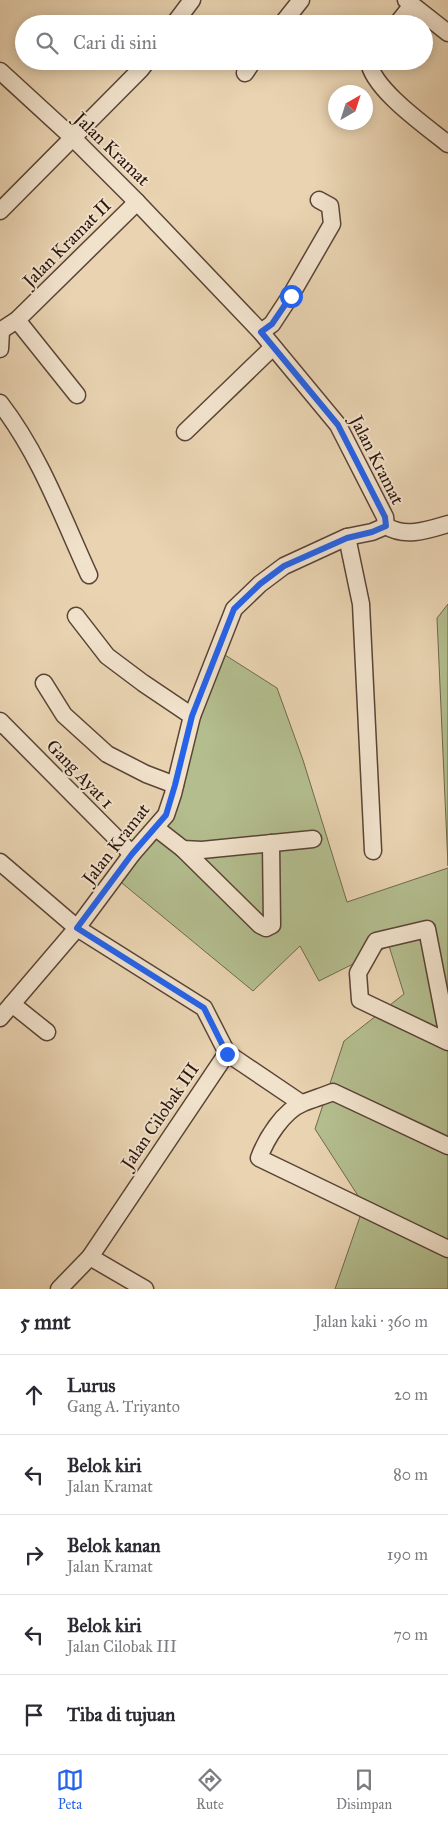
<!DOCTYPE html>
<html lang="id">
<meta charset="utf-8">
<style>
body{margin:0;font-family:"IM FELL Great Primer",serif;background:#f7f7f7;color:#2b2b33}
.compass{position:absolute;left:328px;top:85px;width:45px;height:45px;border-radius:50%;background:#fff;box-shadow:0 2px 12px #0003;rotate:39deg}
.stop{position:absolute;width:15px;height:15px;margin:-11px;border:4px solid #2563eb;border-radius:50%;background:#fff}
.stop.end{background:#2563eb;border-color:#fff;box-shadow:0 1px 5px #0008}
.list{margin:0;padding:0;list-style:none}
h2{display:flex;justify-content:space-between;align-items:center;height:65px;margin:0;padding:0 20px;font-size:21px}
h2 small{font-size:16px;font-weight:400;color:#7c7c81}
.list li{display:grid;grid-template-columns:32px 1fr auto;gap:15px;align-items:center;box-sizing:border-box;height:80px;padding:0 20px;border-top:1px solid #e1e1e2}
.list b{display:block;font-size:19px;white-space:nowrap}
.list p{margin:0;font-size:16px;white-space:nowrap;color:#7c7c81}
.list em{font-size:16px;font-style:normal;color:#7c7c81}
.icon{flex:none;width:28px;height:28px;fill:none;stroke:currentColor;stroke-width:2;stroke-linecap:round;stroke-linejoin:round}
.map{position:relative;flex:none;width:448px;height:1289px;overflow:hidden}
.search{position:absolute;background:#fff;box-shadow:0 2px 12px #0003;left:15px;right:15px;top:15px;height:55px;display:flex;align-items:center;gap:12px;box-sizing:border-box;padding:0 18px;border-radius:28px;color:#7c7c81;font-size:19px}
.sheet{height:465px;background:#fff}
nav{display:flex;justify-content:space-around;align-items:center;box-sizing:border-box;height:70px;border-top:1px solid #e1e1e2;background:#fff;font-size:14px;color:#7c7c81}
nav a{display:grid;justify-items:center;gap:2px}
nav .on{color:#2563eb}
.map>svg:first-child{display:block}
.green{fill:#b3bd8e;stroke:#6f694e}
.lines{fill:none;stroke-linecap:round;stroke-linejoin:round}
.minor-casing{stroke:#5a4436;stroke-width:19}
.minor{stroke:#f1e2cc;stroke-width:16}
.route{stroke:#2563eb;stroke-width:6}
.labels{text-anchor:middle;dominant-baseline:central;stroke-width:4;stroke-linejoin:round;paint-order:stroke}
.street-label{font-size:18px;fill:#2b150d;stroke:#f1e2cc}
</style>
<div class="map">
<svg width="448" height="1289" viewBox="0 0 448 1289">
<rect width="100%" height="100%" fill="#e9d3b1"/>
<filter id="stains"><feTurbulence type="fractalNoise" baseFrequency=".004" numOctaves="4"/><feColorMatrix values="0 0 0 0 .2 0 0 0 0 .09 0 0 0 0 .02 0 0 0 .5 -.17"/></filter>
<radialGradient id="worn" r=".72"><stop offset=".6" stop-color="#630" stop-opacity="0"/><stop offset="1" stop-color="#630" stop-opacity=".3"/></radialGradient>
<g class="green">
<polygon points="448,604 448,866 437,618"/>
<polygon points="214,648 277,688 303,760 347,902 448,868 448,1289 335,1289 364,1205 315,1129 344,1041 404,994 389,946 319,981 300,946 253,991 111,874 166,804"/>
</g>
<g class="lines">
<g class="minor-casing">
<g id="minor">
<polyline points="406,0 448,33"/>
<polyline points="174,24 192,0"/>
<polyline points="282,24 301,0"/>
<polyline points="397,24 412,5"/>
<path d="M369,61C371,88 427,127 448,144"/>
<polyline points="0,71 72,137 137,202 261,332 338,425 385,517 386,526 372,532 347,537 284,566 260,584 234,609 192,716 173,794 166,815 132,854 77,928 0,1018"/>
<polyline points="245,73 253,61"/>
<polyline points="0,211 141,69 147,61"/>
<polyline points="17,320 77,395"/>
<polyline points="0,331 17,320 137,202"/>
<polyline points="261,332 272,324 291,295 332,224 330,206 319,200"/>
<polyline points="0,349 1,331"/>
<path d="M0,403C40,455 62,516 89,575"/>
<polyline points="185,432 273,347"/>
<path d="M386,526C405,538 428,530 448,524"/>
<polyline points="347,537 361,604 373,851"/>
<polyline points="76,616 107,656 143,683 192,716"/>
<polyline points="44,683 64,715 107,754 146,774 175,785"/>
<polyline points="0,721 132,854"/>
<polyline points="156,828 183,849 202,850 313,839"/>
<polyline points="183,849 260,925 266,928 272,925 271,843"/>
<polyline points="0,862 77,928 204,1008 227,1053"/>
<polyline points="12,1004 47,1032"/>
<polyline points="448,1037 427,929 376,941 358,973 360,1000 448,1042"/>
<polyline points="227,1053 301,1103"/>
<path d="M448,1146L333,1092C323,1096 313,1099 303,1103C283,1111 266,1139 259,1158L448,1249"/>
<polyline points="90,1257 145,1289"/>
<polyline points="59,1289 90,1257 227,1053"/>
</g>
</g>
<use href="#minor" class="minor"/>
</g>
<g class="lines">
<polyline class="route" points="227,1054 204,1008 77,928 132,854 166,815 175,785 192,716 234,609 260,584 284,566 347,538 372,532 386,526 385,517 338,425 261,332 272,324 291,296"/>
</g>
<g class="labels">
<g class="street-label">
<text transform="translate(112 149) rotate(44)">Jalan Kramat</text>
<text transform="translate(67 243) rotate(-45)">Jalan Kramat II</text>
<text transform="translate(377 460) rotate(63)">Jalan Kramat</text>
<text transform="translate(80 774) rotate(46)">Gang Ayat 1</text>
<text transform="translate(116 844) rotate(-52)">Jalan Kramat</text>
<text transform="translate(160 1116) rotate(-56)">Jalan Cilobak III</text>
</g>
</g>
<rect width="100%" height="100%" filter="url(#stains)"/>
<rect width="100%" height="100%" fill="url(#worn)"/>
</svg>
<svg class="compass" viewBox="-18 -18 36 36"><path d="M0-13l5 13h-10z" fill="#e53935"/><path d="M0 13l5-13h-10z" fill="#7c7c81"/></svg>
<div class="stop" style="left:291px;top:296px"></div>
<div class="stop end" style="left:227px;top:1054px"></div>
<div class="search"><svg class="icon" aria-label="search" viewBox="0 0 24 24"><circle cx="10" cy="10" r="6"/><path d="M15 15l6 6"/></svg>Cari di sini</div>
</div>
<section class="sheet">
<h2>5 mnt<small>Jalan kaki · 360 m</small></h2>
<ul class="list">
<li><svg class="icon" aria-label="ahead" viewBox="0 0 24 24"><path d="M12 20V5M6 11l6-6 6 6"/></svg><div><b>Lurus</b><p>Gang A. Triyanto</p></div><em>20 m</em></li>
<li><svg class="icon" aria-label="left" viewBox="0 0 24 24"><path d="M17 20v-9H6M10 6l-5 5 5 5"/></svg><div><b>Belok kiri</b><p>Jalan Kramat</p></div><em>80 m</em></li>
<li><svg class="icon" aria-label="right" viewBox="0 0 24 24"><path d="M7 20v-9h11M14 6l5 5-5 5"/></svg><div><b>Belok kanan</b><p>Jalan Kramat</p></div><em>190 m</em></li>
<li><svg class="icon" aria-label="left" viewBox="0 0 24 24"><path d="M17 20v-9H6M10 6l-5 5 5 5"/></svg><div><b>Belok kiri</b><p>Jalan Cilobak III</p></div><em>70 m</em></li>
<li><svg class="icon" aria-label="arrive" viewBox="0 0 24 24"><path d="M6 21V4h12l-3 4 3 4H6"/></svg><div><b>Tiba di tujuan</b></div></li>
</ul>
</section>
<nav>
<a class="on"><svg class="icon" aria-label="map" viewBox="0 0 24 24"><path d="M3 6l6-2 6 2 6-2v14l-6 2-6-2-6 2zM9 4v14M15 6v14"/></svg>Peta</a>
<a><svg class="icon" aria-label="directions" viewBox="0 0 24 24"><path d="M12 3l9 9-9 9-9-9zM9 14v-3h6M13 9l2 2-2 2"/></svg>Rute</a>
<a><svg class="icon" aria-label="saved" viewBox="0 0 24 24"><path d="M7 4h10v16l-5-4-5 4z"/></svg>Disimpan</a>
</nav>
